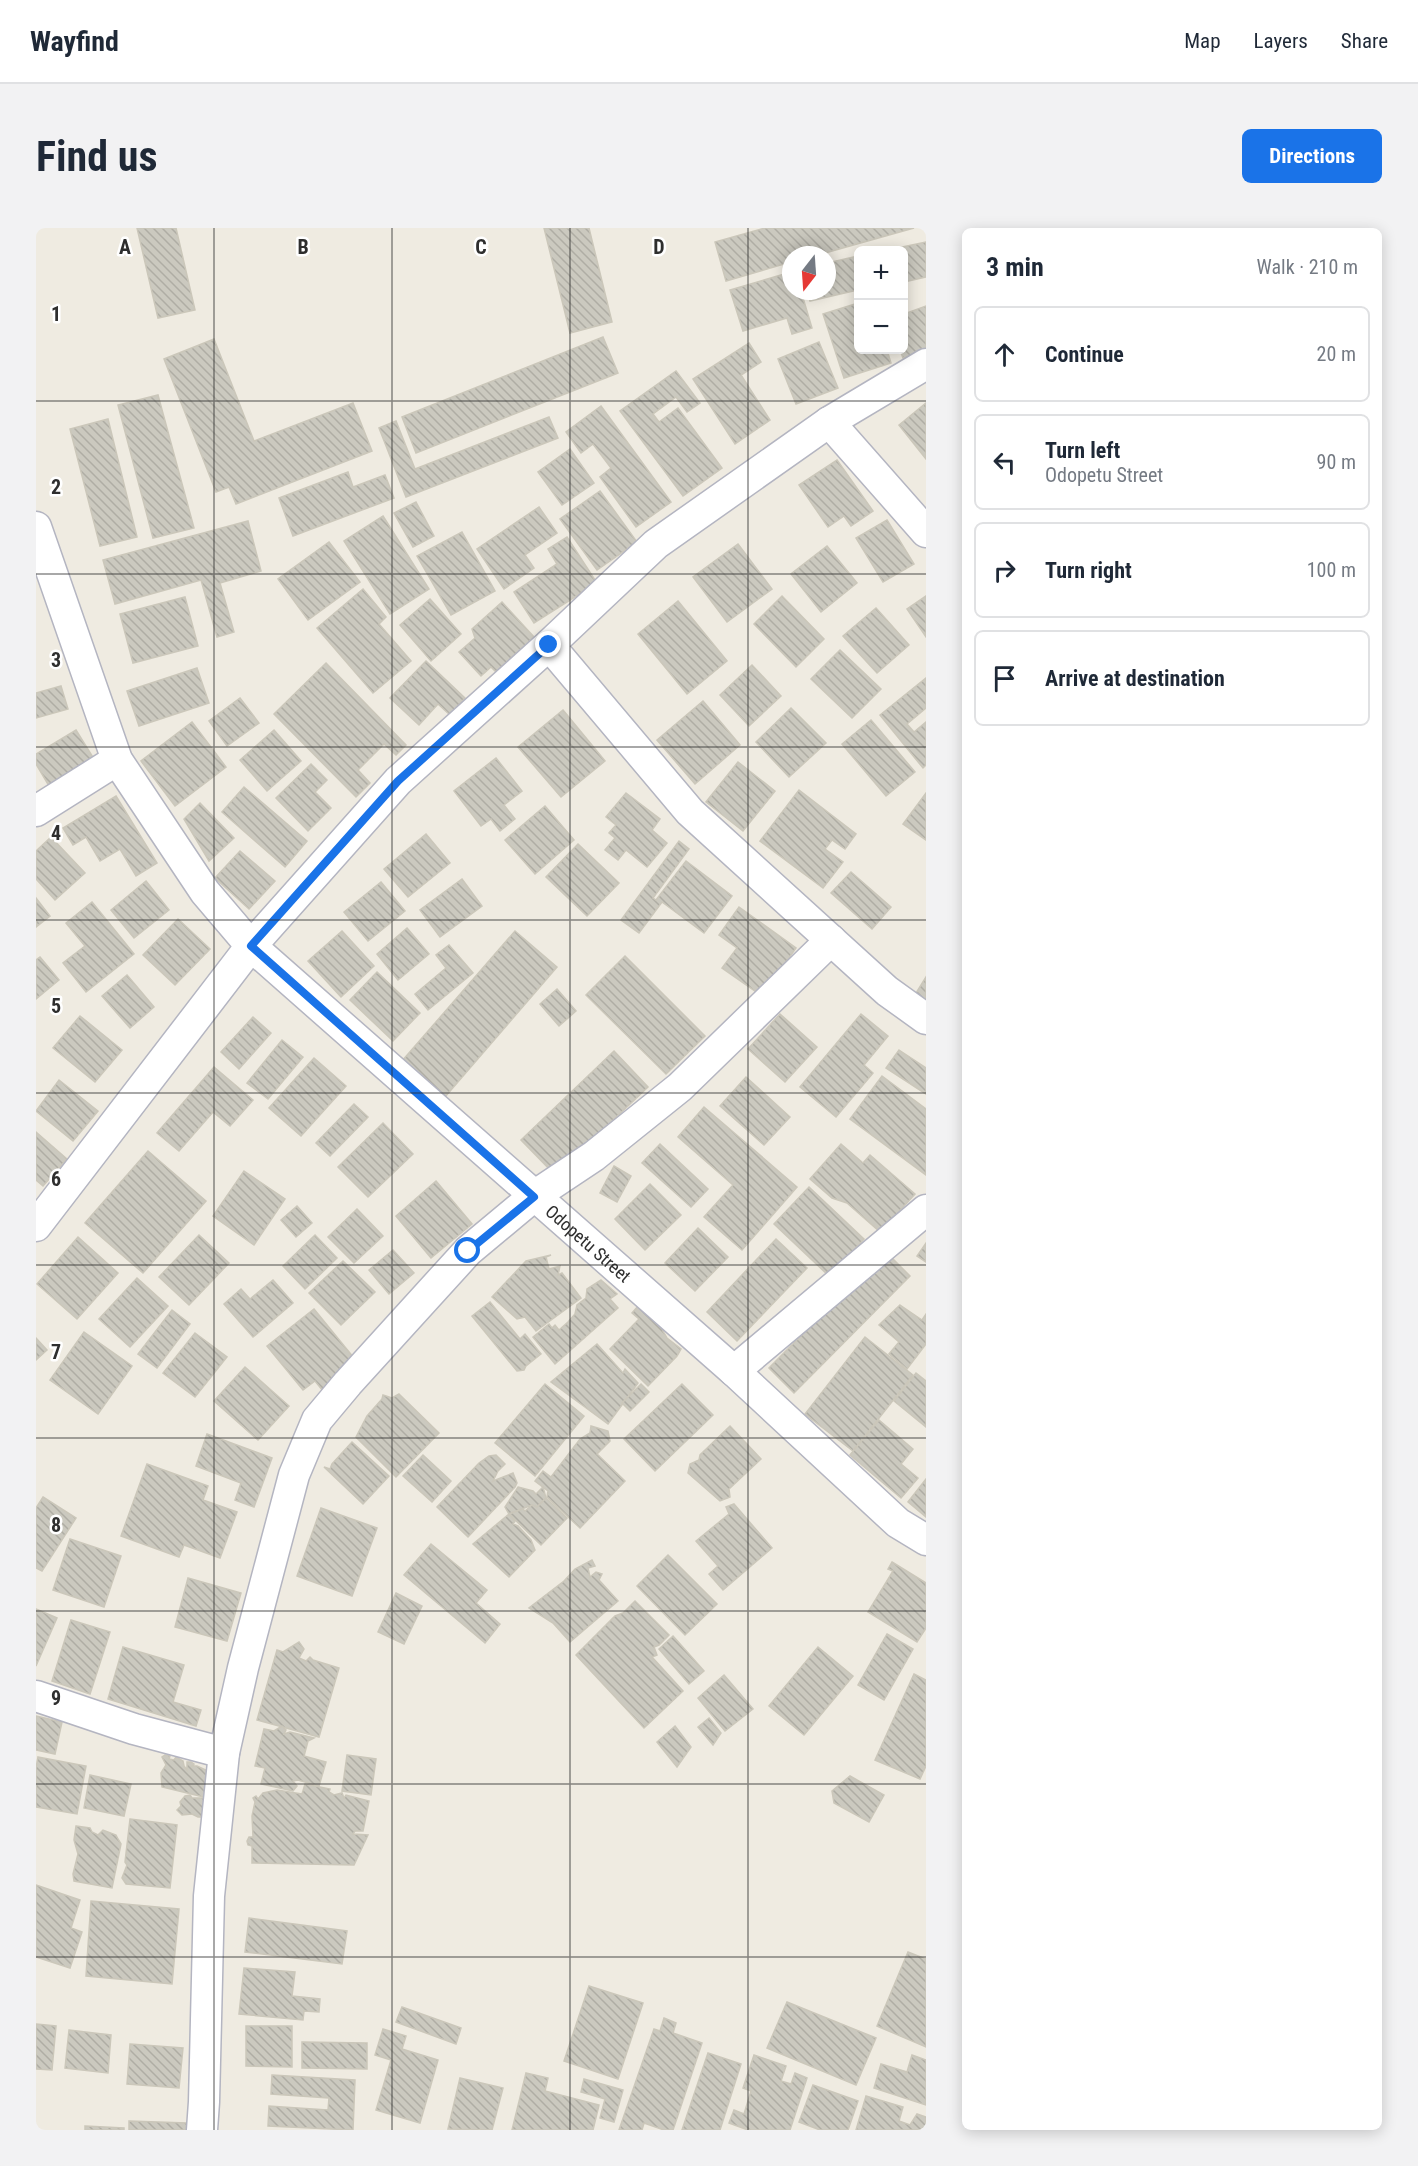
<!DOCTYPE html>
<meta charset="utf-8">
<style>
body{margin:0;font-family:"Roboto Condensed",sans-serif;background:#f2f2f3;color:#1f2937}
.controls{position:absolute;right:18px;top:18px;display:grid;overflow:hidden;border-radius:9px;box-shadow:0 3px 15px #0003}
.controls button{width:54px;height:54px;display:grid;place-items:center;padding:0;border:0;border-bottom:2px solid #e0e1e3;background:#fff;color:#1f2937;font:30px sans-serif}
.compass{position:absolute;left:746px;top:18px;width:54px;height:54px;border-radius:50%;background:#fff;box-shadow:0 3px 15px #0003;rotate:197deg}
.stop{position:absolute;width:18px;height:18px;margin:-14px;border:4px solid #1a73e8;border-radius:50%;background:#fff}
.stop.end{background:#1a73e8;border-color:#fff;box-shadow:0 2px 6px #0008}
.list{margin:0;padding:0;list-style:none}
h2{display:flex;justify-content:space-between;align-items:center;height:78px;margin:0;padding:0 24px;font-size:26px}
h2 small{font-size:20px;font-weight:400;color:#747a83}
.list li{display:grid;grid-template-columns:39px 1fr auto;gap:18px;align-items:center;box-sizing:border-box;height:96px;margin:0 12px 12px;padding:0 12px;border:2px solid #e0e1e3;border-radius:9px}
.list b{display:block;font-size:22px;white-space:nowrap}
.list p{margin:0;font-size:20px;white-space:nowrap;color:#747a83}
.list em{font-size:20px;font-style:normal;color:#747a83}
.icon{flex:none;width:33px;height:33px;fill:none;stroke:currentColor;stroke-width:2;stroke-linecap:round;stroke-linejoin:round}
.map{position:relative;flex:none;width:890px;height:1902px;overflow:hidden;border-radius:9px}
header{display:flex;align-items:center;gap:36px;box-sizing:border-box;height:84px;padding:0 30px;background:#fff;border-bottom:2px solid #e0e1e3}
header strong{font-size:28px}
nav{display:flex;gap:33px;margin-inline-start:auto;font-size:21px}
.intro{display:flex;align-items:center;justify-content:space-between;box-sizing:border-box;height:144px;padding:0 36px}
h1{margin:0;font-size:42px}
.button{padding:15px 27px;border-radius:9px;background:#1a73e8;color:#fff;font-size:21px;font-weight:700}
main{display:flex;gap:36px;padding:0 36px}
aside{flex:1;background:#fff;border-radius:9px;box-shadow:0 3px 15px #0003}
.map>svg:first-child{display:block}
.building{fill:url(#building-back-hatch);stroke:#cbc7ba;stroke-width:1.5}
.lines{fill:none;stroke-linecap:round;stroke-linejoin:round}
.minor-casing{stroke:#b4b5c1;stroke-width:33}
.minor{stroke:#fff;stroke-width:30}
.route{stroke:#1a73e8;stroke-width:8}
.grid{fill:none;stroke:#2e2e2e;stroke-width:1.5;stroke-opacity:0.55}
.labels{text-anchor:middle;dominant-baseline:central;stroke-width:5;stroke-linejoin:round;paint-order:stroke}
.street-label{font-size:18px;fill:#2e2e2e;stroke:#fff}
.grid-label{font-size:20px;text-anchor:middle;font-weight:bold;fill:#2e2e2e;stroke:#fff;stroke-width:5;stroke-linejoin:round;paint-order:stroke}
</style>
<header>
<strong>Wayfind</strong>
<nav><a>Map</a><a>Layers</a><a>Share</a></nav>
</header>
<div class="intro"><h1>Find us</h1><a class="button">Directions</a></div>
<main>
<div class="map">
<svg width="890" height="1902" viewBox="0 0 890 1902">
<defs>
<pattern id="building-back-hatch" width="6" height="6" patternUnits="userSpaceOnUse" patternTransform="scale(1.5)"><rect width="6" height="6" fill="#cbc9bf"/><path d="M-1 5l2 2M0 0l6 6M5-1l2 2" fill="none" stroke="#afada4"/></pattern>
</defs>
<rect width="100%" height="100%" fill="#efebe1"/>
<g class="building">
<polygon points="101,0 140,0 159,82 122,90"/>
<polygon points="508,0 553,0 576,94 534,105"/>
<polygon points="729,0 878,0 782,27 755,27 755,34 690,53 679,14"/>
<polygon points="890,14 890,49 868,54 868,22 852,22"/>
<polygon points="822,28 822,62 774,73 771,63 791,63 791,35"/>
<polygon points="755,44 755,63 765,63 776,100 756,106 751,90 707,103 694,62"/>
<polygon points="822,75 822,122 851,122 855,135 808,150 787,86"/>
<polygon points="890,78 890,122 867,130 864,122 868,122 868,86"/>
<polygon points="567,109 582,145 380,225 366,189"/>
<polygon points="178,111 218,213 317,175 336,223 200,276 193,259 180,264 128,131"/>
<polygon points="783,114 802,160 760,176 742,131"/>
<polygon points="713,115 725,134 705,147 734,192 699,216 657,151"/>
<polygon points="640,143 664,175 651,184 640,169 617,186 623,194 642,180 686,240 647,268 584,183"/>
<polygon points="122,167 158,300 117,310 82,177"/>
<polygon points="890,175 890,231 863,197"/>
<polygon points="565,178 635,274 600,299 564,249 575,240 557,216 545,225 530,204"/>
<polygon points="513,189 522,210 370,269 343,200 360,193 379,241"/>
<polygon points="72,191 101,309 64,318 34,201"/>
<polygon points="534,221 558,255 526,277 502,244"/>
<polygon points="801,232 837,283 815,298 808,288 792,299 763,257"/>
<polygon points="312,244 317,259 349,247 358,270 257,308 243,270"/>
<polygon points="564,263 601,314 561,342 524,291"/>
<polygon points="380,274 398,308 377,319 358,285"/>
<polygon points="503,279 521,305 489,327 498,340 468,361 441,321"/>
<polygon points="347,288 393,361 354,386 308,313"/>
<polygon points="851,292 878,336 847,354 820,310"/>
<polygon points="212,293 225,343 184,355 198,404 181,409 165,352 79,376 67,332"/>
<polygon points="426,304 459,363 415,387 381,328"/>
<polygon points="531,309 561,355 498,395 478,364 521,336 512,321"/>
<polygon points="293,314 324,354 272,392 242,351"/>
<polygon points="702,316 736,361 691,394 657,349"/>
<polygon points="791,318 821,355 785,384 755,346"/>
<polygon points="327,361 350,389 343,396 375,433 337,465 281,400"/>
<polygon points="746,368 788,411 760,439 718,396"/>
<polygon points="890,368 890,409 871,381"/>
<polygon points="149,369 162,418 97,435 84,386"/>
<polygon points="394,371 425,406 395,433 364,397"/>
<polygon points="642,373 691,433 651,466 602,406"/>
<polygon points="466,374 498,409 460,444 455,439 445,448 423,424 439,410 436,401"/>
<polygon points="840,380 873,417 841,445 807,408"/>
<polygon points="804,422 845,461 816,490 775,451"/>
<polygon points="390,433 429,470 414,487 402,476 383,497 354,470"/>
<polygon points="290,435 370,517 360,527 348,516 322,542 334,555 320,569 238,486"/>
<polygon points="716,437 745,468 713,498 684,467"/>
<polygon points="161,440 173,475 103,498 91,463"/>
<polygon points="890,450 890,480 871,496 878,504 890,494 890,537 887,540 844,487"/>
<polygon points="25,458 32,481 0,490 0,465"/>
<polygon points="204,470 223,495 191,518 173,493"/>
<polygon points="667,473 704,517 659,556 621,512"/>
<polygon points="755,480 790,515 753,549 720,514"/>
<polygon points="527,482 569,533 525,569 482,519"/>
<polygon points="835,492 879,544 850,568 806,516"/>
<polygon points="156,494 190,539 139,578 105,533"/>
<polygon points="40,502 58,531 13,558 0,536 0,526"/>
<polygon points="238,502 265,533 231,563 204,532"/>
<polygon points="460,530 486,563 468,577 479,591 464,603 455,591 445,598 418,563"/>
<polygon points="702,534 739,563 707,603 670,574"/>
<polygon points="275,536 291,552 279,564 295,580 272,603 240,570"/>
<polygon points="208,559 271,613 249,639 186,584"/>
<polygon points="763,562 820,606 809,621 796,612 789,621 807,634 787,660 724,613"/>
<polygon points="590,565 624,591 616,602 631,615 611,639 590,622 582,632 569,622 579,610 573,605 580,597 570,589"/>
<polygon points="890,565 890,612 867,596"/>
<polygon points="80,568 121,635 100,648 84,621 64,633 50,609 37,617 27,600"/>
<polygon points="164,575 198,610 173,633 148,591"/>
<polygon points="509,578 538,612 499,646 469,612"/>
<polygon points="390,606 414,635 372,669 348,641"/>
<polygon points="15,609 49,645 19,672 0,651 0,623"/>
<polygon points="643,613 653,621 617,670 620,672 650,633 696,668 668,705 626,674 603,705 585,692"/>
<polygon points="542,616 583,655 551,688 510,649"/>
<polygon points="204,623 239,653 213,681 179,650"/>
<polygon points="815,644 855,679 836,701 795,665"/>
<polygon points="426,651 446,678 404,709 384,682"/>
<polygon points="110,653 133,682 98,710 75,682"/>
<polygon points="345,654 369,683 332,713 308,684"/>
<polygon points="0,670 14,688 0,699"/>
<polygon points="56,674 98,726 50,764 27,735 49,718 30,695"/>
<polygon points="703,679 760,720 726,768 686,740 701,720 683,707"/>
<polygon points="142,691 174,721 139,757 107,727"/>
<polygon points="371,700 393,726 362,752 341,726"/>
<polygon points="306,703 338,738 305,769 272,733"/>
<polygon points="479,703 521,739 409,869 366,833"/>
<polygon points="413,717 437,745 392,782 379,766 410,740 400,727"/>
<polygon points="589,728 669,808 630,846 550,767"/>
<polygon points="4,729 23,752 0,771 0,732"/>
<polygon points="341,744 384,785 357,813 314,772"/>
<polygon points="91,747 118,779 94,800 66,768"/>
<polygon points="890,749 890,789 872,778"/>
<polygon points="521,761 540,783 523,798 504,776"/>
<polygon points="744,786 781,819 749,854 712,821"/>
<polygon points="825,786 852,808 828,837 837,845 800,889 764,859"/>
<polygon points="44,788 86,822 59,854 17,820"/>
<polygon points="217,789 235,805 203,841 185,824"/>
<polygon points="246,812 267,829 232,871 211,855"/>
<polygon points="863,822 890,840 890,866 850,840"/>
<polygon points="578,823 612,859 519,947 485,912"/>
<polygon points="278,830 310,858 265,908 233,880"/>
<polygon points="178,839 217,872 194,898 177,884 143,923 121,905"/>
<polygon points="846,848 890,881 890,947 814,891"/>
<polygon points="710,849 754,889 728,917 684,878"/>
<polygon points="23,852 62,883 37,913 0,883"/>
<polygon points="318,876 332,889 294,928 280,915"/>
<polygon points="668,879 761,959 706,1022 668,989 697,957 642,909"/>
<polygon points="347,895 377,926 332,969 302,939"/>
<polygon points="0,904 31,931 7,958 0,952"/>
<polygon points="624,916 672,961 655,979 606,935"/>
<polygon points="805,916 827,935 834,927 879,966 844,1004 811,975 796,970 774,951"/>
<polygon points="112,923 170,973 107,1045 49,995"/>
<polygon points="578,938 595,948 581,974 564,965"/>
<polygon points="208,943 249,971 218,1017 177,988"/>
<polygon points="400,953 436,996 395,1030 360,988"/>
<polygon points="614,956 645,987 609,1022 579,991"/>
<polygon points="773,959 828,1011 794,1049 738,996"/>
<polygon points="261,978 276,995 260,1009 245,992"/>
<polygon points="321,981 347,1008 318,1035 292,1009"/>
<polygon points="662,1000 692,1029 659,1063 629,1035"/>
<polygon points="163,1007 193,1035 153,1077 123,1049"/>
<polygon points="279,1007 301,1030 269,1061 247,1038"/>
<polygon points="42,1009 82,1045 41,1091 1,1056"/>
<polygon points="740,1011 771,1040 701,1113 671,1084"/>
<polygon points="890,1015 890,1034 881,1028"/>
<polygon points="357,1022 378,1045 353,1066 333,1042"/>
<polygon points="849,1023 874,1048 758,1165 733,1140"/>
<polygon points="515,1027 510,1029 513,1041 524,1038 522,1047 526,1045 545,1070 500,1103 489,1089 481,1091 456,1069 490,1033"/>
<polygon points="307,1033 339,1064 305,1097 273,1065"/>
<polygon points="101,1050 132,1078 94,1119 63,1091"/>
<polygon points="237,1052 257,1075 217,1109 188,1076 205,1061 214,1071"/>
<polygon points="565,1052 581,1066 574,1071 582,1080 519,1136 497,1109 513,1096 516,1100 519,1097 523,1102 532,1094 539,1086 541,1077 550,1070 551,1061"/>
<polygon points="454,1074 484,1111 489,1106 505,1126 490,1138 488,1142 481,1143 436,1088"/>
<polygon points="603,1077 628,1098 627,1103 631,1110 645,1121 641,1128 612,1158 574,1121 603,1091 596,1085"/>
<polygon points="864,1077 886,1092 890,1086 890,1116 871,1141 853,1126 863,1114 843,1097"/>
<polygon points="278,1081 322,1135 287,1163 279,1153 267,1162 231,1118"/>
<polygon points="136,1082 154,1096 121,1140 102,1126"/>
<polygon points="48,1104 96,1138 62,1186 14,1152"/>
<polygon points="159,1105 191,1129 159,1169 127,1145"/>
<polygon points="829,1109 877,1147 817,1223 769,1186"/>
<polygon points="0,1110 11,1122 0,1132"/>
<polygon points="561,1116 587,1145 589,1141 602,1155 572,1196 515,1154"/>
<polygon points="209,1139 253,1178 222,1212 178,1173"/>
<polygon points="880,1145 890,1153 890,1199 858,1173"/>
<polygon points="509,1156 548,1188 499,1248 459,1215"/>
<polygon points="605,1156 613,1164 594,1183 586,1175"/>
<polygon points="646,1156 677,1187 619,1243 588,1211"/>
<polygon points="363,1166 403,1205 360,1249 320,1209 331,1188 346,1171 347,1167 356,1170"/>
<polygon points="843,1192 877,1221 865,1236 882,1250 865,1270 814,1227"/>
<polygon points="555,1198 572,1203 574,1213 561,1226 589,1253 544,1300 511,1269 512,1263 499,1253 507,1243 515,1249 544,1211 554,1205"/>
<polygon points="694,1198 725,1231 693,1261 694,1269 684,1273 652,1245 654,1236 663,1232 664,1227"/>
<polygon points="171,1206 236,1230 218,1279 199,1272 205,1255 160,1238"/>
<polygon points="316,1214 353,1248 327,1276 288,1239 294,1241 296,1236"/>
<polygon points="387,1227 415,1253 396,1274 367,1248"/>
<polygon points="460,1227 469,1236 462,1243 457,1253 477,1245 481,1255 479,1259 432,1309 401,1279 443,1235 453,1228"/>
<polygon points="111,1236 172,1258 167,1272 201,1284 184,1330 148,1317 143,1329 85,1308"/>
<polygon points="890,1251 890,1289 872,1274"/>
<polygon points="482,1259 497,1263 500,1266 507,1259 510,1270 501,1279 496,1277 473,1286 469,1279"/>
<polygon points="7,1269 40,1290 6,1343 0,1340 0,1280"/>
<polygon points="510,1270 531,1290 505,1317 473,1286 487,1281 489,1283 496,1277 501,1279"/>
<polygon points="698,1276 736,1320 687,1362 673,1346 682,1338 660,1313 693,1286 690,1279"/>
<polygon points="285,1280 341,1300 316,1368 261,1348"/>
<polygon points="473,1286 479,1293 477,1296 482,1298 495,1312 499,1322 473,1349 437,1316"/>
<polygon points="34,1311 85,1328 68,1379 17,1362"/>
<polygon points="395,1316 451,1362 440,1375 464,1396 449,1415 368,1347"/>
<polygon points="632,1327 681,1376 649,1407 601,1358"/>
<polygon points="556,1332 559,1338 552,1340 554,1349 560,1344 566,1346 563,1352 582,1373 534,1414 517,1395 493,1380 528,1353 539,1341"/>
<polygon points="856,1334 890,1355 890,1400 881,1414 832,1384 857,1343 852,1341"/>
<polygon points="152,1350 205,1365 191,1413 139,1399"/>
<polygon points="360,1365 386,1378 368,1416 342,1404"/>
<polygon points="599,1373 633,1407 623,1417 618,1419 621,1427 616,1429 647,1463 608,1500 540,1427 579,1388 587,1385"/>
<polygon points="0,1381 21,1390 0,1438"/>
<polygon points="35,1392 74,1404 54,1466 16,1453"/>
<polygon points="851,1406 877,1421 848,1472 822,1457"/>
<polygon points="637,1408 668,1443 653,1456 623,1421"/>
<polygon points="263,1414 268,1421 263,1430 270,1433 274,1429 277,1432 303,1440 283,1509 221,1492 241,1422 247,1424"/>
<polygon points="87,1419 148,1437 137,1474 165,1482 160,1498 72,1471"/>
<polygon points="782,1419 817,1448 768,1507 733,1478"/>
<polygon points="878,1446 890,1452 890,1538 884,1551 839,1532"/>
<polygon points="688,1447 717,1481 689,1503 662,1470"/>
<polygon points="0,1488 26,1494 19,1526 0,1522"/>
<polygon points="673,1490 685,1505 677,1517 662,1499"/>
<polygon points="246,1498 250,1502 248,1506 254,1504 278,1510 272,1513 268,1528 290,1534 283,1558 262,1552 257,1553 261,1558 257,1563 225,1556 229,1540 219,1538 228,1501 238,1503"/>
<polygon points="639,1498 655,1519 641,1539 621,1514"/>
<polygon points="129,1527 134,1528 133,1531 138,1532 140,1529 147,1533 148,1538 151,1542 151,1534 155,1534 158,1536 156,1538 161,1538 174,1544 172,1570 126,1559 125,1545 130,1537 126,1529"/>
<polygon points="311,1527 340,1531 335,1567 306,1563"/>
<polygon points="2,1529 50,1538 41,1586 0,1579 0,1540"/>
<polygon points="54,1547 95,1556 88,1588 48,1580"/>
<polygon points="814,1548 848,1567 833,1594 798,1575 796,1563"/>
<polygon points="269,1556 294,1561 293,1564 298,1567 306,1565 308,1570 310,1567 333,1573 327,1603 319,1603 317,1606 332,1607 318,1637 216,1635 216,1618 212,1617 211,1613 213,1609 217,1609 216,1588 219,1574 217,1570 220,1568 222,1571 227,1565 241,1562 266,1566"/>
<polygon points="154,1567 156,1570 169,1570 166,1589 162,1589 156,1586 146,1587 141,1582 145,1578 144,1574 149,1568"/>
<polygon points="94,1591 141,1597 134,1660 90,1656 86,1650 91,1637 89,1634"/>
<polygon points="40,1598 54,1600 56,1604 62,1607 67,1602 80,1607 82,1611 85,1616 76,1660 38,1653 37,1646 42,1626 38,1612"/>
<polygon points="0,1657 44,1672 35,1700 46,1704 34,1740 0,1729"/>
<polygon points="55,1673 143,1681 136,1756 50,1748"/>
<polygon points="213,1690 311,1703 306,1736 209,1724"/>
<polygon points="872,1724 890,1731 890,1819 841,1798"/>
<polygon points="208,1740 259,1744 256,1768 284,1771 283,1784 268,1783 267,1792 203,1786"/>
<polygon points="553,1758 607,1775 582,1851 528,1833"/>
<polygon points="751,1774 840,1810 820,1857 731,1820"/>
<polygon points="366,1779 425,1800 420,1816 360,1794"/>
<polygon points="628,1790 640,1795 637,1805 666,1815 637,1902 628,1902 608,1895 606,1902 583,1902 618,1801 624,1803"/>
<polygon points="0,1796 20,1798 16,1842 0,1841"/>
<polygon points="210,1798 256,1798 256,1839 210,1838"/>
<polygon points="347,1801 370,1808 366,1821 402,1832 384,1895 340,1882 355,1832 339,1827"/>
<polygon points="33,1802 75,1807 72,1845 29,1840"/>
<polygon points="266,1814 331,1815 331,1841 266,1840"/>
<polygon points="94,1816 147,1820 143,1860 91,1856"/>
<polygon points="672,1825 705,1836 684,1902 646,1902"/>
<polygon points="718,1827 750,1838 745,1853 755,1856 759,1845 771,1850 754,1902 712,1902 693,1895 698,1882 708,1886 715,1863 707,1860"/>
<polygon points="876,1827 890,1832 890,1877 838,1860 845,1836 871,1844"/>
<polygon points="490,1845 512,1850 509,1863 563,1877 557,1902 476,1902"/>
<polygon points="236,1847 319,1852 317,1902 232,1898 233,1878 292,1882 293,1870 235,1866"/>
<polygon points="424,1850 467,1860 456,1902 412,1901"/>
<polygon points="548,1851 587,1862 578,1894 564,1890 569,1871 545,1864"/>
<polygon points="777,1857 822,1873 812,1902 784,1902 763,1894"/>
<polygon points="830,1868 867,1879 863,1893 874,1897 881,1886 890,1889 890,1902 820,1902"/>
<polygon points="93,1893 151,1895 151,1902 93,1902"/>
<polygon points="49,1898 88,1900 88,1902 49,1902"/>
</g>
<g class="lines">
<g class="minor-casing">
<g id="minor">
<polyline points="793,194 890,304"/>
<path id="s1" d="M0,299L81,532L169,664L215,718L698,1143L862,1295L890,1312"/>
<polyline points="513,417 654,584 851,763 890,791"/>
<polyline points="0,583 81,532"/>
<polyline points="0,998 215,718 362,553 513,417 620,316 793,194 890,136"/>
<polyline points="698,1143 890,982"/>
<polyline points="0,1468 98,1501 188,1525"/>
<polyline points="166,1902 168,1874 173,1668 188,1525 207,1440 258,1247 281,1192 312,1155 432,1023 498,968 558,928 644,859 795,712"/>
</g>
</g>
<use href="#minor" class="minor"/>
</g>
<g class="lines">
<polyline class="route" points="432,1023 498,969 215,718 362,553 513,417"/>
</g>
<path class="grid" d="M178,0V1902M356,0V1902M534,0V1902M712,0V1902M0,173H890M0,346H890M0,519H890M0,692H890M0,865H890M0,1037H890M0,1210H890M0,1383H890M0,1556H890M0,1729H890"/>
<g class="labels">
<g class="street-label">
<text stroke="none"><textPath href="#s1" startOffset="926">Odopetu Street</textPath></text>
</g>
</g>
<g class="grid-label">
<text x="89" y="26">A</text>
<text x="267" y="26">B</text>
<text x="445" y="26">C</text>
<text x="623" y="26">D</text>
<text x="20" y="93">1</text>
<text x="20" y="266">2</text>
<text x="20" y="439">3</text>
<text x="20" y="612">4</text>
<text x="20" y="785">5</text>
<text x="20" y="958">6</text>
<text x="20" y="1131">7</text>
<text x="20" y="1304">8</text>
<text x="20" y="1477">9</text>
</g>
</svg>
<div class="controls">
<button>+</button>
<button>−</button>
</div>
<svg class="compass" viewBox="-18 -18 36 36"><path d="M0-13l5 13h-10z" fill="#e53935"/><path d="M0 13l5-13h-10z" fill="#747a83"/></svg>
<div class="stop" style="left:432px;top:1023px"></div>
<div class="stop end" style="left:513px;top:417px"></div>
</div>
<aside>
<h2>3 min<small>Walk · 210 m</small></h2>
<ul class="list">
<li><svg class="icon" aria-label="ahead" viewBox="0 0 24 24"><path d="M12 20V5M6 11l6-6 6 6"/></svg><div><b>Continue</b></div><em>20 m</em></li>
<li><svg class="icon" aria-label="left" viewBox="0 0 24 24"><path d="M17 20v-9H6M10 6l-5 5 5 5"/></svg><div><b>Turn left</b><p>Odopetu Street</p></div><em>90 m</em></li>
<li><svg class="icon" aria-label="right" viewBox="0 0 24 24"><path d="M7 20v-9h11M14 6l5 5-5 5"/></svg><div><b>Turn right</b></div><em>100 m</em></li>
<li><svg class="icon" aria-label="arrive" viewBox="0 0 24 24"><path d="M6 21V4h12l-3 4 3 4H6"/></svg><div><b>Arrive at destination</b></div></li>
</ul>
</aside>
</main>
